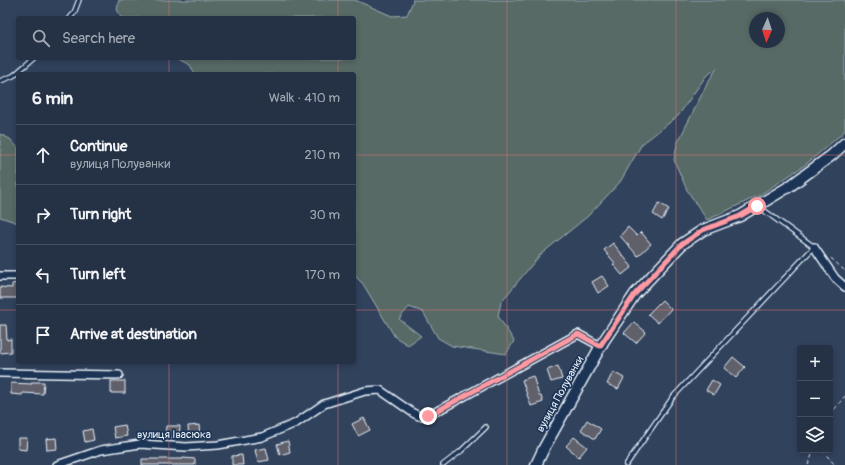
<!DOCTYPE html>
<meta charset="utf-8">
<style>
body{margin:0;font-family:Pangolin,sans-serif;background:#2d3a4d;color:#f1f3f6}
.controls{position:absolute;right:12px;bottom:12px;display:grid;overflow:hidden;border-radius:4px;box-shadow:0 2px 6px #0003}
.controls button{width:36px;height:36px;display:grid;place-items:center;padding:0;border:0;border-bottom:1px solid #424d5f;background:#253246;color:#f1f3f6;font:20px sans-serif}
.compass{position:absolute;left:749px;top:12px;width:36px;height:36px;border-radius:50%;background:#253246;box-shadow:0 2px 6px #0003;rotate:183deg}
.stop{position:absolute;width:12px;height:12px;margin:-9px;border:3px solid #ff9aa2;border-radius:50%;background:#fff}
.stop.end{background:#ff9aa2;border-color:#fff;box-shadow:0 1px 4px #0008}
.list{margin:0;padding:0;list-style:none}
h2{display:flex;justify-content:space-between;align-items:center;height:52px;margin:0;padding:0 16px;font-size:17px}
h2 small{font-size:13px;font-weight:400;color:#a3aab3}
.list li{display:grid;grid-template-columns:26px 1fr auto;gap:12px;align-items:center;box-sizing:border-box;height:60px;padding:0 16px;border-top:1px solid #424d5f}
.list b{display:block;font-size:15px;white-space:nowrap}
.list p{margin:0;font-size:13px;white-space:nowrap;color:#a3aab3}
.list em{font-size:13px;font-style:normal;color:#a3aab3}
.icon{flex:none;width:22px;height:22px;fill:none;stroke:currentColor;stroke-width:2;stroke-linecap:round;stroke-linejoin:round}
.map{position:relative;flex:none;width:845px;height:465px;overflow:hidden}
.search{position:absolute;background:#253246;box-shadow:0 2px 6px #0003;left:16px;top:16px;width:340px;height:44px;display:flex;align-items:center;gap:10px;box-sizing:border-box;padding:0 14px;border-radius:4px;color:#a3aab3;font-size:15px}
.panel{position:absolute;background:#253246;box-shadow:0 2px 6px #0003;left:16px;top:72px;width:340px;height:292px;border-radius:4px}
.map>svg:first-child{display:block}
.green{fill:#586b66;stroke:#a0aeaf;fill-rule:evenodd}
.building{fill:#60606a;stroke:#e8f1f8}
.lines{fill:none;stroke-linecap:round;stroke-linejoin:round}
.lane-casing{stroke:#e8f1f8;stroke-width:6}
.street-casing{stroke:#e8f1f8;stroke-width:10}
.secondary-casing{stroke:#e8f1f8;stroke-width:13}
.path{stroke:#e8f1f8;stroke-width:1;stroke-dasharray:4 3;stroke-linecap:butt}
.lane{stroke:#1d3557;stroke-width:3.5}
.street{stroke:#1d3557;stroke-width:7}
.secondary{stroke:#1d3557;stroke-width:10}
.route{stroke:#ff9aa2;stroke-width:5}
.grid{fill:none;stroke:#dc6e71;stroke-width:1;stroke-opacity:0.55}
.labels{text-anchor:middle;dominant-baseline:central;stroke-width:3.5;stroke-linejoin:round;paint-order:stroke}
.street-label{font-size:11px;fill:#e8f1f8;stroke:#1d3557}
</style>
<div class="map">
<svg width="845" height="465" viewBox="0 0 845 465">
<rect width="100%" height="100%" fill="#31425d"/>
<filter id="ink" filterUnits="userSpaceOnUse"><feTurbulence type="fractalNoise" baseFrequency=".025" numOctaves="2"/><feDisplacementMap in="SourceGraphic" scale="8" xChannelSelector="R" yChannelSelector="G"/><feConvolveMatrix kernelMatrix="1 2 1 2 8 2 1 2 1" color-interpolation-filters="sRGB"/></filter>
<g filter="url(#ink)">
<g class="green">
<path d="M119,0H355L392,16L407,15L413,1L412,0H845V131L805,165L760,195L707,220L687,190L674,160L677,144L708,82L717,68L706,76L678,116L642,144L620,182L588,216L540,255L501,302L498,316L514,341L506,354L452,346L438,338L423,312L409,307L399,319L421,336L408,345L395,337L363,284L354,275V74H195L190,65L176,58H354V18H121L117,9ZM755,18H779V42H755Z"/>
<polygon points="0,134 10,139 18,148 18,223 0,217"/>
</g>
<g class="building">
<polygon points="659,203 669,209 662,220 653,214"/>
<polygon points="628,227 637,236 641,232 651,244 638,256 620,236"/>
<polygon points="613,243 632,267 622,275 613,264 615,263 604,250"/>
<polygon points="602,276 609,286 598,293 592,282"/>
<polygon points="18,283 18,298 0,298 0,287 12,288 12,284"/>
<polygon points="662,300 671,309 658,323 648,314"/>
<polygon points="634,322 646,332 636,343 624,333"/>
<polygon points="0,325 6,325 7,340 11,339 11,352 0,353"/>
<polygon points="733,357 745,367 736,378 724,368"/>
<polygon points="558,366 562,379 551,382 547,370"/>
<polygon points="613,372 624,378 618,389 607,384"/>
<polygon points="533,376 539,396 541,396 543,402 531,406 522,380"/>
<polygon points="712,380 720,385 714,395 706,390"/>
<rect x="111" y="381" width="14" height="12"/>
<polygon points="32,382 44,382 43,394 23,393 22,395 11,394 11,383 32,384"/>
<polygon points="364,418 370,430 358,436 352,424"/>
<polygon points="587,420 601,429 595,439 581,430"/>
<polygon points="125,425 127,436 115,438 113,427"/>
<polygon points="199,425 200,436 189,437 188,426"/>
<polygon points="166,426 180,426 179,438 165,437"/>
<polygon points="92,429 94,440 85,442 83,431"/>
<polygon points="574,437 587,447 579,457 566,446"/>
<polygon points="18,438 27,438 26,450 18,449"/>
<polygon points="56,438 57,449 47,450 46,439"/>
<polygon points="288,441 290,452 280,455 277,444"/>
<polygon points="266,448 269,460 258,462 255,450"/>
<polygon points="242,455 243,465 232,465 232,456"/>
<polygon points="183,458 195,459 195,465 142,465 142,459 183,459"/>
</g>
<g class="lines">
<g class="lane-casing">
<g id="lane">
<polyline points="70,18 74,13 79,0"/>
<polyline points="0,81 13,76 34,58"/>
<polyline points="443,465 461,451 486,427"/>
<polyline points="626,465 673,397 814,247 758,206"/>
</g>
</g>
<g class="street-casing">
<g id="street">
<polyline points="814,247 835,278 845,287"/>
<polyline points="0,276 18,276"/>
<polyline points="0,373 119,375"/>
<polyline points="57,465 101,450 140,444 186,447 218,445 262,437 296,423 324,404 365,391 380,390 413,413 419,416 428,416 578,334 600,346"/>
</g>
</g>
<g class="secondary-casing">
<polyline id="secondary" points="536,465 544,448 603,342 635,294 682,244 703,230 740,216 790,186 832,155 845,143"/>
</g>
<g class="path">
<polyline points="831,258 845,271"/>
<polyline points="830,415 845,396"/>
<polyline points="822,450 835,465"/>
<polyline points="808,465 814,450"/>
</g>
<use href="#lane" class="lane"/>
<use href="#street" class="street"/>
<use href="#secondary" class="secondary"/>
</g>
</g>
<g class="lines" filter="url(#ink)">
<polyline class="route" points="428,416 578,334 600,346 635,294 682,244 703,230 740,216 757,206"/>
</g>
<path class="grid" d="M169,0V18M338,0V18M507,0V465M676,0V465M169,58V74M338,58V74M0,155H18M354,155H845M0,310H18M354,310H845M169,362V465M338,362V465"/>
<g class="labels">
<g class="street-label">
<text transform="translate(560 394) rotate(-61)">вулиця Полуванки</text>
<text x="174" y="434">вулиця Івасюка</text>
</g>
</g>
</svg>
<div class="controls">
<button>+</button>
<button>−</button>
<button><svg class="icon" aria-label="layers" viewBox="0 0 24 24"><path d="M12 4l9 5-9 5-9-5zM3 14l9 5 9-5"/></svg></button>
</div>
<svg class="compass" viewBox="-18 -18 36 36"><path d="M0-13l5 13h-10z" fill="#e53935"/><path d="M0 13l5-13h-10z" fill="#a3aab3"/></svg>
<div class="stop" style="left:757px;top:206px"></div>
<div class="stop end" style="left:428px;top:416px"></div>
<div class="search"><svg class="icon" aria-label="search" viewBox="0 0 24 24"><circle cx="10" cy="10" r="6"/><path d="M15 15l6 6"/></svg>Search here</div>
<section class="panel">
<h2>6 min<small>Walk · 410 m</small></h2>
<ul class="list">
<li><svg class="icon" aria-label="ahead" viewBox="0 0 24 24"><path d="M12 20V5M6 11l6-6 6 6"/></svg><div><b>Continue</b><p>вулиця Полуванки</p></div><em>210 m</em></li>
<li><svg class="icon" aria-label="right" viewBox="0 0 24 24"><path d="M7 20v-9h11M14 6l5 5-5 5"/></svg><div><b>Turn right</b></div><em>30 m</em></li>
<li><svg class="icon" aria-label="left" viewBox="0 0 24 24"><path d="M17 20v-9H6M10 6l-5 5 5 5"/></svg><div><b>Turn left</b></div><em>170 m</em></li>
<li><svg class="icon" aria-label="arrive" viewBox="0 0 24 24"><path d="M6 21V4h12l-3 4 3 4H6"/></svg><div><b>Arrive at destination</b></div></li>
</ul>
</section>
</div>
